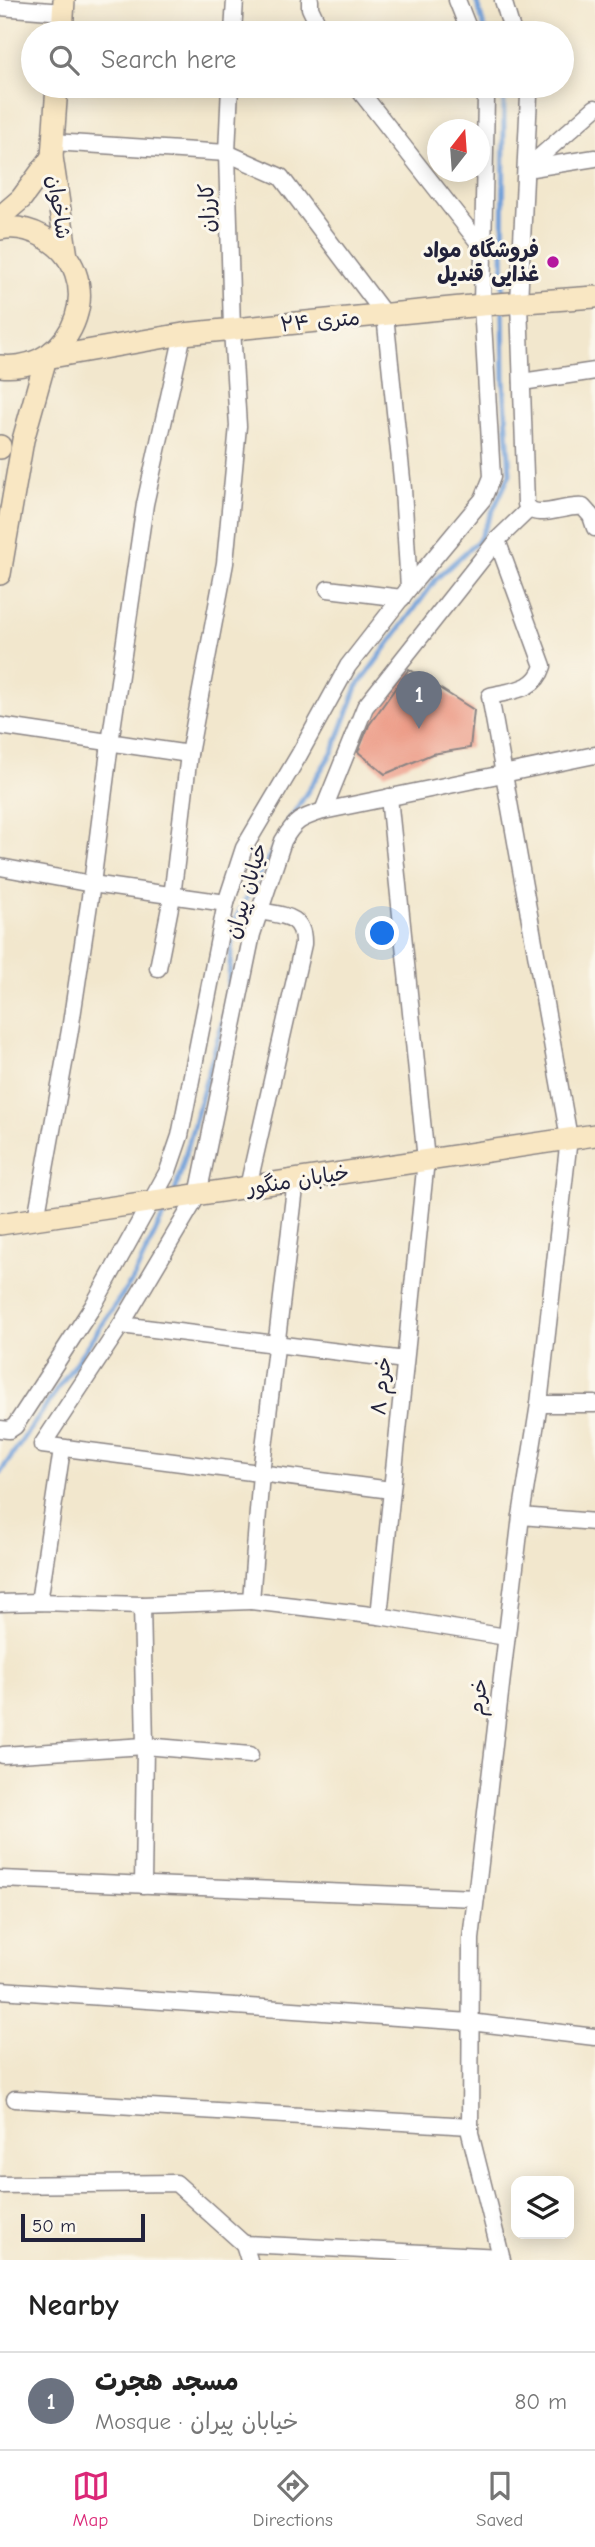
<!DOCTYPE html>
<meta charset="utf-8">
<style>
body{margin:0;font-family:"Comic Neue","Playpen Sans Arabic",sans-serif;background:#f2f2f2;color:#222}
.controls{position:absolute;right:21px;bottom:21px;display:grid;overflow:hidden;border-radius:14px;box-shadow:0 4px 18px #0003}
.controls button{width:63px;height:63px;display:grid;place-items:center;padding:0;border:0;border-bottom:2px solid #e0e0e0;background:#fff;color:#222;font:35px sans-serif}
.compass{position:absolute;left:427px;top:119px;width:63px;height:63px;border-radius:50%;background:#fff;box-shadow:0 4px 18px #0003;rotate:17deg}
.scale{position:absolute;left:21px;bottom:18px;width:124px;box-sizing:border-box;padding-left:7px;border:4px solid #22223b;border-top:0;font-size:19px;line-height:24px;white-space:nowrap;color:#22223b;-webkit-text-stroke:5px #fbf7ec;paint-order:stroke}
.you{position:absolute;left:383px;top:934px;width:24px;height:24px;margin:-18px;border:5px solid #fff;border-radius:50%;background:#1a73e8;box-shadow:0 0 0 10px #1a73e833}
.badge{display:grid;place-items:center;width:46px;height:46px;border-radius:50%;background:#db2777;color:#fff;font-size:23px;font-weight:700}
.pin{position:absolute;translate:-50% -58px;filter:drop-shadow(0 2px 4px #0008)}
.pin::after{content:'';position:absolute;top:37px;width:24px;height:21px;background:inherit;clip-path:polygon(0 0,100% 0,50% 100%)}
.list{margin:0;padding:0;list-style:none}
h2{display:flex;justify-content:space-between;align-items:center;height:91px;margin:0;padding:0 28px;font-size:30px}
h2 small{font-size:23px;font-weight:400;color:#767676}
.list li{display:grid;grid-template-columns:46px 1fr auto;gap:21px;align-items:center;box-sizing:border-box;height:98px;padding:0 28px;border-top:2px solid #e0e0e0}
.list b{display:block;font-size:26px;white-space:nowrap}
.list p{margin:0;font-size:23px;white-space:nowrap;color:#767676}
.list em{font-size:23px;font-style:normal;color:#767676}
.icon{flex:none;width:38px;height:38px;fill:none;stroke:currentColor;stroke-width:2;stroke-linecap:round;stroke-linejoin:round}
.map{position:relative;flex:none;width:595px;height:2260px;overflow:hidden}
.search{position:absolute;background:#fff;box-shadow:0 4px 18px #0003;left:21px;right:21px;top:21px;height:77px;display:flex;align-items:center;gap:18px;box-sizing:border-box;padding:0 24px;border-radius:38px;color:#767676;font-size:26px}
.sheet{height:189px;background:#fff}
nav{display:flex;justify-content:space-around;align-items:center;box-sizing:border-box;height:98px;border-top:2px solid #e0e0e0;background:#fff;font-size:19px;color:#767676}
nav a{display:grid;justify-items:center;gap:4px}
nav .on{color:#db2777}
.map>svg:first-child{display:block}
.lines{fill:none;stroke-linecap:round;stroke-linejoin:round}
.stream{stroke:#6e9fd9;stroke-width:5}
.building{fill:#ec9984}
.street-casing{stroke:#8a8484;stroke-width:19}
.secondary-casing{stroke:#8a8484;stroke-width:24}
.street{stroke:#fff;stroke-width:16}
.secondary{stroke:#f9e7c3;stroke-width:21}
.poi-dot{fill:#b5179e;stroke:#fbf7ec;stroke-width:2.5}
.labels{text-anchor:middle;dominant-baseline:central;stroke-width:6;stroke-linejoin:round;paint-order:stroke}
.street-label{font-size:21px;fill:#22223b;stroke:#fbf7ec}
.poi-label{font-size:21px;font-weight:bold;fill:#22223b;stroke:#fbf7ec;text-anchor:end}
</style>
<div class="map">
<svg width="595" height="2260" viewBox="0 0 595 2260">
<rect width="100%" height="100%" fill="#fbf7ec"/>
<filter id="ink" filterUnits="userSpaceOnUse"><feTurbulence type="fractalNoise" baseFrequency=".0143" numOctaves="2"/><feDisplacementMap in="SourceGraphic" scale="14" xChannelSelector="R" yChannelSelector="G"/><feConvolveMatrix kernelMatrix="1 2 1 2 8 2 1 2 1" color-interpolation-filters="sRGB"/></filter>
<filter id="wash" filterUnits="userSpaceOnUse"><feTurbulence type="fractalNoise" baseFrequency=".00686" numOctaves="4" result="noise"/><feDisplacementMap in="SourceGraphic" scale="28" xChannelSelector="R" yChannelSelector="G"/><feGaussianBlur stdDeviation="1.57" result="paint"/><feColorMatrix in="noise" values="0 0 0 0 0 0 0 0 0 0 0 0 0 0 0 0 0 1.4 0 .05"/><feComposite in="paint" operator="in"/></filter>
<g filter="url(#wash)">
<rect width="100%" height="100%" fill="#f2e7cd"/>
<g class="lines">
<g class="stream">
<polyline points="476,0 486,33"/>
<polyline points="502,86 504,95 503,299"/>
<polyline points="287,824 333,751 357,687 437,578 479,540 510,474 504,381 503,309"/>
<polyline points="175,1192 226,1009 234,921 274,848"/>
<polyline points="0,1473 133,1279 169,1204"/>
</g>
</g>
<g id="blocks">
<polygon class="building" points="409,669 474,710 470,748 432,754 385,774 358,752 369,725"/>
</g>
</g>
<g filter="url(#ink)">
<use href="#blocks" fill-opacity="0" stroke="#8a8484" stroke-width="2"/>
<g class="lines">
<g class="street-casing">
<g id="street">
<polyline points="310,0 310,8 322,33"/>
<polyline points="457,0 470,33"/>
<polyline points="503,0 513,33"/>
<polyline points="0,7 63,12"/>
<polyline points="233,33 235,0"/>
<polyline points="356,86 482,247"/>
<path d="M526,86L529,96L519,303L526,504C534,522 566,504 583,507L591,516L595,528"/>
<polyline points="526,169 595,108"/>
<polyline points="526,169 595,158"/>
<polyline points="522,382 595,371"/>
<path d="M497,540L543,666C535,691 513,690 490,696L569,1138L539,1404L521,1516L471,1939L470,2133L502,2260"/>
<polyline points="409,588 483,499 492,477 482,305 486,97 483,86"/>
<polyline points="328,589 402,598"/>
<polyline points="0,726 189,754"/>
<polyline points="323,811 365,707 497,540 528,510"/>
<polyline points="0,867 92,884 226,903"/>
<polyline points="158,968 172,897 189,754 225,563 238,426 232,329 227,153 230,86"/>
<path d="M248,1187L303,944C304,914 283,916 259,911"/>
<polyline points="36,1219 70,1030 92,884 110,743 145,504 183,334"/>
<path d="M121,1325L198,1195L252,934L283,841C295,820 301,818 323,811L595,755"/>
<polyline points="539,1404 595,1404"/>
<polyline points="0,1429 9,1430 15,1426 93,1306 168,1171 180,1136 226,903 244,848 299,755 348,666 409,588 403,489 385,315 281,177 227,153 53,142"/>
<polyline points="391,1490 42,1445 121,1325 405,1360"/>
<polyline points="521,1516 595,1522"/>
<polyline points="251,1601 379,1616 506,1637"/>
<polyline points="39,1602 62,1449"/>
<polyline points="0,1603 39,1602 142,1605 251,1601 261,1473 296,1180"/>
<polyline points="142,1605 145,1746 143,1885"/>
<polyline points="379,1616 426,1160 389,797"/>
<polyline points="3,1755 145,1746 250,1755"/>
<polyline points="0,1879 476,1898"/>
<polyline points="0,1990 470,2022 595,2037"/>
<polyline points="15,2099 470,2126"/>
<polyline points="0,2185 176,2183 244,2244"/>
<polyline points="249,2260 244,2244 501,2257"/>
</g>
</g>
<g class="secondary-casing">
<g id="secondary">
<polyline points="62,33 64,0"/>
<polyline points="57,86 52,157 67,257"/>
<polyline points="0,217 21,199 52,157"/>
<path d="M0,229C14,226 29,229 42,236C111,272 77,374 0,366"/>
<polyline points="0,446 0,448"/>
<polyline points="0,574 23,440 46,358 183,334 482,305 595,297"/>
<polyline points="0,1224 595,1135"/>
</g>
</g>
<use href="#street" class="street"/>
<use href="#secondary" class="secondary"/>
</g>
</g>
<circle class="poi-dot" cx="553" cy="262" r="7"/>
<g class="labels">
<g class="street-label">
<text transform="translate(59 207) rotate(81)">شاخوان</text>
<text transform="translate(207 208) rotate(-92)">کارزان</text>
<text transform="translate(320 321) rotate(-5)">۲۴ متری</text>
<text transform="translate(246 891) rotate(-73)">خیابان پیران</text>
<text transform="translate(298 1180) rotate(-9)">خیابان منگور</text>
<text transform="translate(381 1386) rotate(-84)">خرم ۸</text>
<text transform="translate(478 1697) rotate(-83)">خرم</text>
</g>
<g class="poi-label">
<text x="539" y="250">فروشگاه مواد<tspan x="539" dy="24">غذایی قندیل</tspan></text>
</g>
</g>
</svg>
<div class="controls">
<button><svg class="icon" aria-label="layers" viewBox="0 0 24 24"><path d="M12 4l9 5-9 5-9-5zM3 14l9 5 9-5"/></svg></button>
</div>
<svg class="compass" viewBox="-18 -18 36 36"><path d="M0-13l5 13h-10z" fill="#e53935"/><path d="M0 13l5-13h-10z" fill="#767676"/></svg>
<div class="scale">50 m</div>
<div class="you"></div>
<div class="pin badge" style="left:419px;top:729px;background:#6b7280">1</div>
<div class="search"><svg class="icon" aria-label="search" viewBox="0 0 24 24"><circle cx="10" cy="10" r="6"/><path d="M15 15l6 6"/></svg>Search here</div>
</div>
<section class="sheet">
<h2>Nearby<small></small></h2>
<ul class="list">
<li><span class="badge" style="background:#6b7280">1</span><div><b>مسجد هجرت</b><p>Mosque · خیابان پیران</p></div><em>80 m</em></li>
</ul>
</section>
<nav>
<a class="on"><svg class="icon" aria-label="map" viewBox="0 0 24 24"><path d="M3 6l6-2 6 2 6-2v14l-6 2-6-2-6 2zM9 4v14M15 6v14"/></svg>Map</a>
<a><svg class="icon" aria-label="directions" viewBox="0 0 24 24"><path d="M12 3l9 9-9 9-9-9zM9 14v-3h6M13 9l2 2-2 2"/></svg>Directions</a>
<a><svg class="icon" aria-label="saved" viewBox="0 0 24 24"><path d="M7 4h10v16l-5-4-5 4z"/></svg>Saved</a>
</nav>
